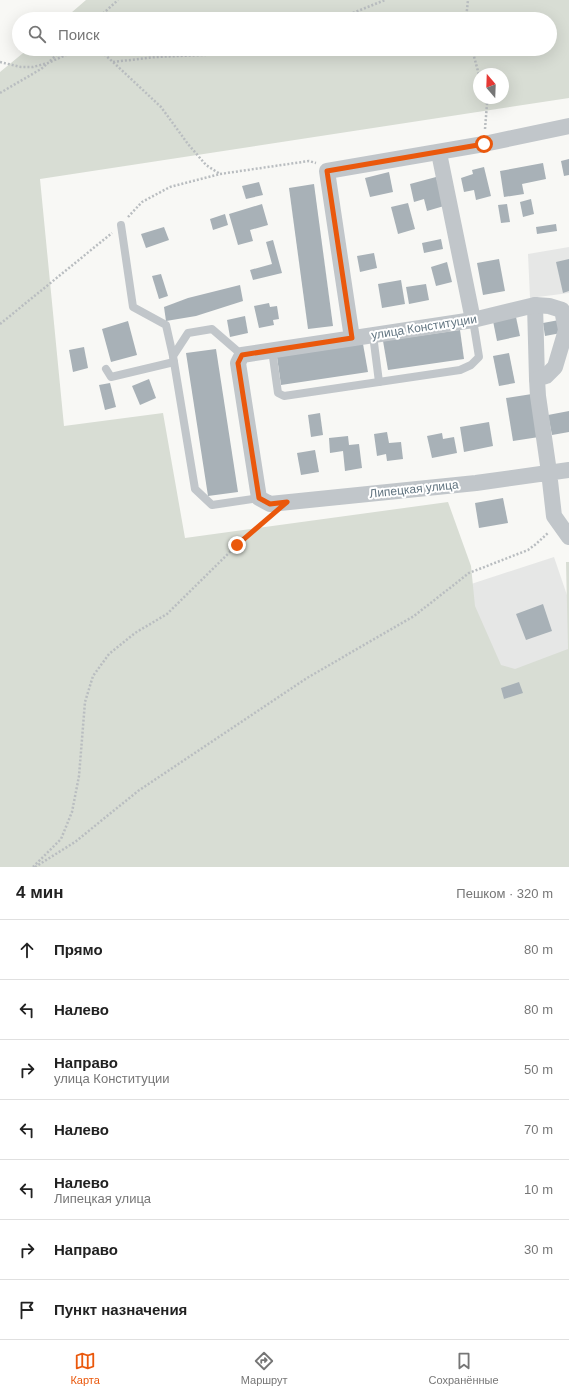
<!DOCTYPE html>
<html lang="ru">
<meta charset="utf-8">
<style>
body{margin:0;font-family:Helvetica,sans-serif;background:#f6f6f6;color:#222}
.compass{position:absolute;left:473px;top:68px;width:36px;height:36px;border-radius:50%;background:#fff;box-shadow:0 4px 16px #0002;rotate:341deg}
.stop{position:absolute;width:12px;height:12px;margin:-9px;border:3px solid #ea580c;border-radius:50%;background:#fff}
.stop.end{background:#ea580c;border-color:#fff;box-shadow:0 1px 4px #0008}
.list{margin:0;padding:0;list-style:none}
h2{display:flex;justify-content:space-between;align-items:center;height:52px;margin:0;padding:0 16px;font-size:17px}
h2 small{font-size:13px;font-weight:400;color:#767676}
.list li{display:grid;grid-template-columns:26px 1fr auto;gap:12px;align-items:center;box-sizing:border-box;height:60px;padding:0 16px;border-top:1px solid #e0e0e0}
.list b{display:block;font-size:15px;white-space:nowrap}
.list p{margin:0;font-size:13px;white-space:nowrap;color:#767676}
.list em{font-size:13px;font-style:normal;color:#767676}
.icon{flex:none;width:22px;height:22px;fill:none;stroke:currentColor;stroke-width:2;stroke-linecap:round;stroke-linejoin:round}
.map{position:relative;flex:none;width:569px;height:867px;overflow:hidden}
.search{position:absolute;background:#fff;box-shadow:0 4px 16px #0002;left:12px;right:12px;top:12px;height:44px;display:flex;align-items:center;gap:10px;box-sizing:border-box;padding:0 14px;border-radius:22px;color:#767676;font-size:15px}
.sheet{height:472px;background:#fff}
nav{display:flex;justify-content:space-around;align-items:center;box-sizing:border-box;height:56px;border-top:1px solid #e0e0e0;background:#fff;font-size:11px;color:#767676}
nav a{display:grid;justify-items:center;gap:2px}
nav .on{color:#ea580c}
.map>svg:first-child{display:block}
.built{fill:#e6e7e6}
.green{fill:#d8ddd4;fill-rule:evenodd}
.building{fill:#a8b1b7}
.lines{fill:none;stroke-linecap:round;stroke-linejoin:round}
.path{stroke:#b9bdc0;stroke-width:2.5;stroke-dasharray:2 2;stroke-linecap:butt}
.lane{stroke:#c1c6ca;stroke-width:8}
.street{stroke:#c1c6ca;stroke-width:16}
.route{stroke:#ea580c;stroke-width:5}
.labels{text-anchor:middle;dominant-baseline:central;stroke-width:4;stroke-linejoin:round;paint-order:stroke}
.street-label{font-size:12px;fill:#627581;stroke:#fff}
</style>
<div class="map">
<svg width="569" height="867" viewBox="0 0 569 867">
<rect width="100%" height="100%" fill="#f8f8f5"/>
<g class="built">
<polygon points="569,247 569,293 530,298 528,254"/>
<polygon points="554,557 569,601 569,681 495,707 456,589"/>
</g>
<path class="green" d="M86,0H569V98L40,179L64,426L163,413L185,538L448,502L471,566L475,606L501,665L515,669L568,649L566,562H569V867H0V72L28,49H550V19H64ZM479,74H503V98H479Z"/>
<g class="building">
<polygon points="569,159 569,175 564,176 561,161"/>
<polygon points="543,163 546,179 522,184 524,194 504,197 500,171"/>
<polygon points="484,167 491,196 476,200 474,190 464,192 461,178 473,174 472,170"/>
<polygon points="389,172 393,192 370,197 365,178"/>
<polygon points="436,177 444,206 427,211 424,199 414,202 410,184"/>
<polygon points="259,182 263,195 246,199 242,186"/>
<polygon points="314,184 333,326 308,329 289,188"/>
<polygon points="531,199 534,214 523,217 520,202"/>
<polygon points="408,203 415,229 398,234 391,207"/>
<polygon points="262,204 268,225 250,230 253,241 238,245 229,214"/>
<polygon points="507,204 510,222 501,223 498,205"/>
<polygon points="225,214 228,225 213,230 210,219"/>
<polygon points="556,224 557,231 537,234 536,227"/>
<polygon points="164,227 169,240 146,248 141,234"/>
<polygon points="441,239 443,249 424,253 422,243"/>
<polygon points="273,240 282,273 253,280 250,270 272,264 266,242"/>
<polygon points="374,253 377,268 360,272 357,256"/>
<polygon points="499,259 505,291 483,295 477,263"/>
<polygon points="569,259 569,291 563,293 556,262"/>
<polygon points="447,262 452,282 436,286 431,267"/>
<polygon points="161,274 168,296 159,299 152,276"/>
<polygon points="401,280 405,304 382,308 378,284"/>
<polygon points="426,284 429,300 409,304 406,287"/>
<polygon points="240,285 243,301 196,316 166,321 164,307 188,298"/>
<polygon points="269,303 270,307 277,306 279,319 273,320 274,325 259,328 254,306"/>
<polygon points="245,316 248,333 230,337 227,320"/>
<polygon points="516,317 520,336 497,341 493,321"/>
<polygon points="559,320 561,333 545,336 543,323"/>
<polygon points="128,321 137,355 111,362 102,329"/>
<polygon points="460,330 464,359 388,370 383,341"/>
<polygon points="363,344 368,372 281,385 277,357"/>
<polygon points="84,347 88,368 73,372 69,350"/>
<polygon points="216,349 238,492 208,496 186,353"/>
<polygon points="509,353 515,383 499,386 493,356"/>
<polygon points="149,379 156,398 140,405 132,386"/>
<polygon points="110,383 116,407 105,410 99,385"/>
<polygon points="532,394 539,437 513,441 506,398"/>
<polygon points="569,411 569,432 552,435 548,415"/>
<polygon points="320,413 323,435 311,437 308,415"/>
<polygon points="489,422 493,446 464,452 460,427"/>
<polygon points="387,432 389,443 401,442 403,459 387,461 386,454 377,456 374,434"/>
<polygon points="442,433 443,439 454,437 457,453 432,458 427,436"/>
<polygon points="348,436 349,445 359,444 362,468 345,471 343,451 330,453 329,438"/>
<polygon points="315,450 319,472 301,475 297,453"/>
<polygon points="503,498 508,523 479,528 475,503"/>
<polygon points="543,604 552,631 526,640 516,614"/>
<polygon points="519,682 523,693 504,699 501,688"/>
</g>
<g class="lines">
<g class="path">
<polyline points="97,19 118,0"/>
<polyline points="338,19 385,0"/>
<polyline points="466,19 468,0"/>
<polyline points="472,49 479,75"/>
<polyline points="50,61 63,49"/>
<polyline points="0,62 21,67 33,67 48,63 68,54 93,51 104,54 113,62 161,107 188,144 206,165 220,174"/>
<polyline points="113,62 156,57 225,54 250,49"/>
<polyline points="0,93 41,69 47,64"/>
<polyline points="485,129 487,104 485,98"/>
<polyline points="128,217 142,202 170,187 220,174 309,161 316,163"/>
<polyline points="0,324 112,233"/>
<polyline points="33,867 61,839 72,812 79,776 85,702 93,676 109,654 135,633 167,614 237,545 268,519"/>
<polyline points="35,867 75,842 138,791 307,678 414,616 469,573 528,550 536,544 548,533"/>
</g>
<g class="lane">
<polyline points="121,225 133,307 166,325 173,356"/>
<polyline points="373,335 379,382"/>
<polyline points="272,350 278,393 284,396 460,370 471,365 479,357 473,320"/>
<polyline points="242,355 212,329 188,333 173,356 195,489 212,505 259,498"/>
<polyline points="106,369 111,377 174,362"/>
</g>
<g class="street">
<polyline points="439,153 473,320"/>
<polyline points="535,305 537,379"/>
<polyline points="352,338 327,171 484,144 569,126"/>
<polyline points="569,470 476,483 270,504 259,498 238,363 242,355 473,320 535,305 549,306 562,310 566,330 555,367 546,376 537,379 538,396 549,472 554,516 569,537"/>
</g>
</g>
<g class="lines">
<polyline class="route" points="237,545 287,502 270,504 259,498 238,363 242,355 352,338 327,171 484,144"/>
</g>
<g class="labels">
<g class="street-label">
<text transform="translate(424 327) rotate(-9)">улица Конституции</text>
<text transform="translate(414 489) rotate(-6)">Липецкая улица</text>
</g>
</g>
</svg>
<svg class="compass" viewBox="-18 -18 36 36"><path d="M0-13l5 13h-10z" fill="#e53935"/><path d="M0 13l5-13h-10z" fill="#767676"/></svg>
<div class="stop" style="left:484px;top:144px"></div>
<div class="stop end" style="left:237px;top:545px"></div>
<div class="search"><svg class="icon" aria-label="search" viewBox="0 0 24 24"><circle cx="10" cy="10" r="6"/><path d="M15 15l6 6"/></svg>Поиск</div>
</div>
<section class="sheet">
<h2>4 мин<small>Пешком · 320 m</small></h2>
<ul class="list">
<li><svg class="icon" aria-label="ahead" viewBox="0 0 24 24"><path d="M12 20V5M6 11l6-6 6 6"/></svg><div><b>Прямо</b></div><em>80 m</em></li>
<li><svg class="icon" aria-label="left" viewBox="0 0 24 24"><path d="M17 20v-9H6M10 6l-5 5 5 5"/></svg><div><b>Налево</b></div><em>80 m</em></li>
<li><svg class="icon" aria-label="right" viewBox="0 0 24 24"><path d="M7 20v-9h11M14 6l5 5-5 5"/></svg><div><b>Направо</b><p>улица Конституции</p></div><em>50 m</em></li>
<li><svg class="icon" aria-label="left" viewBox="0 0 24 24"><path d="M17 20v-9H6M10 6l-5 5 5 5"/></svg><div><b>Налево</b></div><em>70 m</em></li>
<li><svg class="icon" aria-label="left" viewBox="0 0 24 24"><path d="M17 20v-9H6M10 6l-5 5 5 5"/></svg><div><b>Налево</b><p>Липецкая улица</p></div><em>10 m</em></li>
<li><svg class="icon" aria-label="right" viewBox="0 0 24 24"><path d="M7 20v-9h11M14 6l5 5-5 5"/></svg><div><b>Направо</b></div><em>30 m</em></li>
<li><svg class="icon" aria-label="arrive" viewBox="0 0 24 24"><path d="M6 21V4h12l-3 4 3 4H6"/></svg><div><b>Пункт назначения</b></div></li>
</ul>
</section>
<nav>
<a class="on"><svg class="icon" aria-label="map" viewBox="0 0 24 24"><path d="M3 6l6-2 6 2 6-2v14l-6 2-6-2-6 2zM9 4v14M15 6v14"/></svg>Карта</a>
<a><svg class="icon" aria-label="directions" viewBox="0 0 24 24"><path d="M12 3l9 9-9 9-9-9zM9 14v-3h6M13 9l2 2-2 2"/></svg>Маршрут</a>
<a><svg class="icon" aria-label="saved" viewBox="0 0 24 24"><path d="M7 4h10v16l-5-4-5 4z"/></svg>Сохранённые</a>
</nav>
